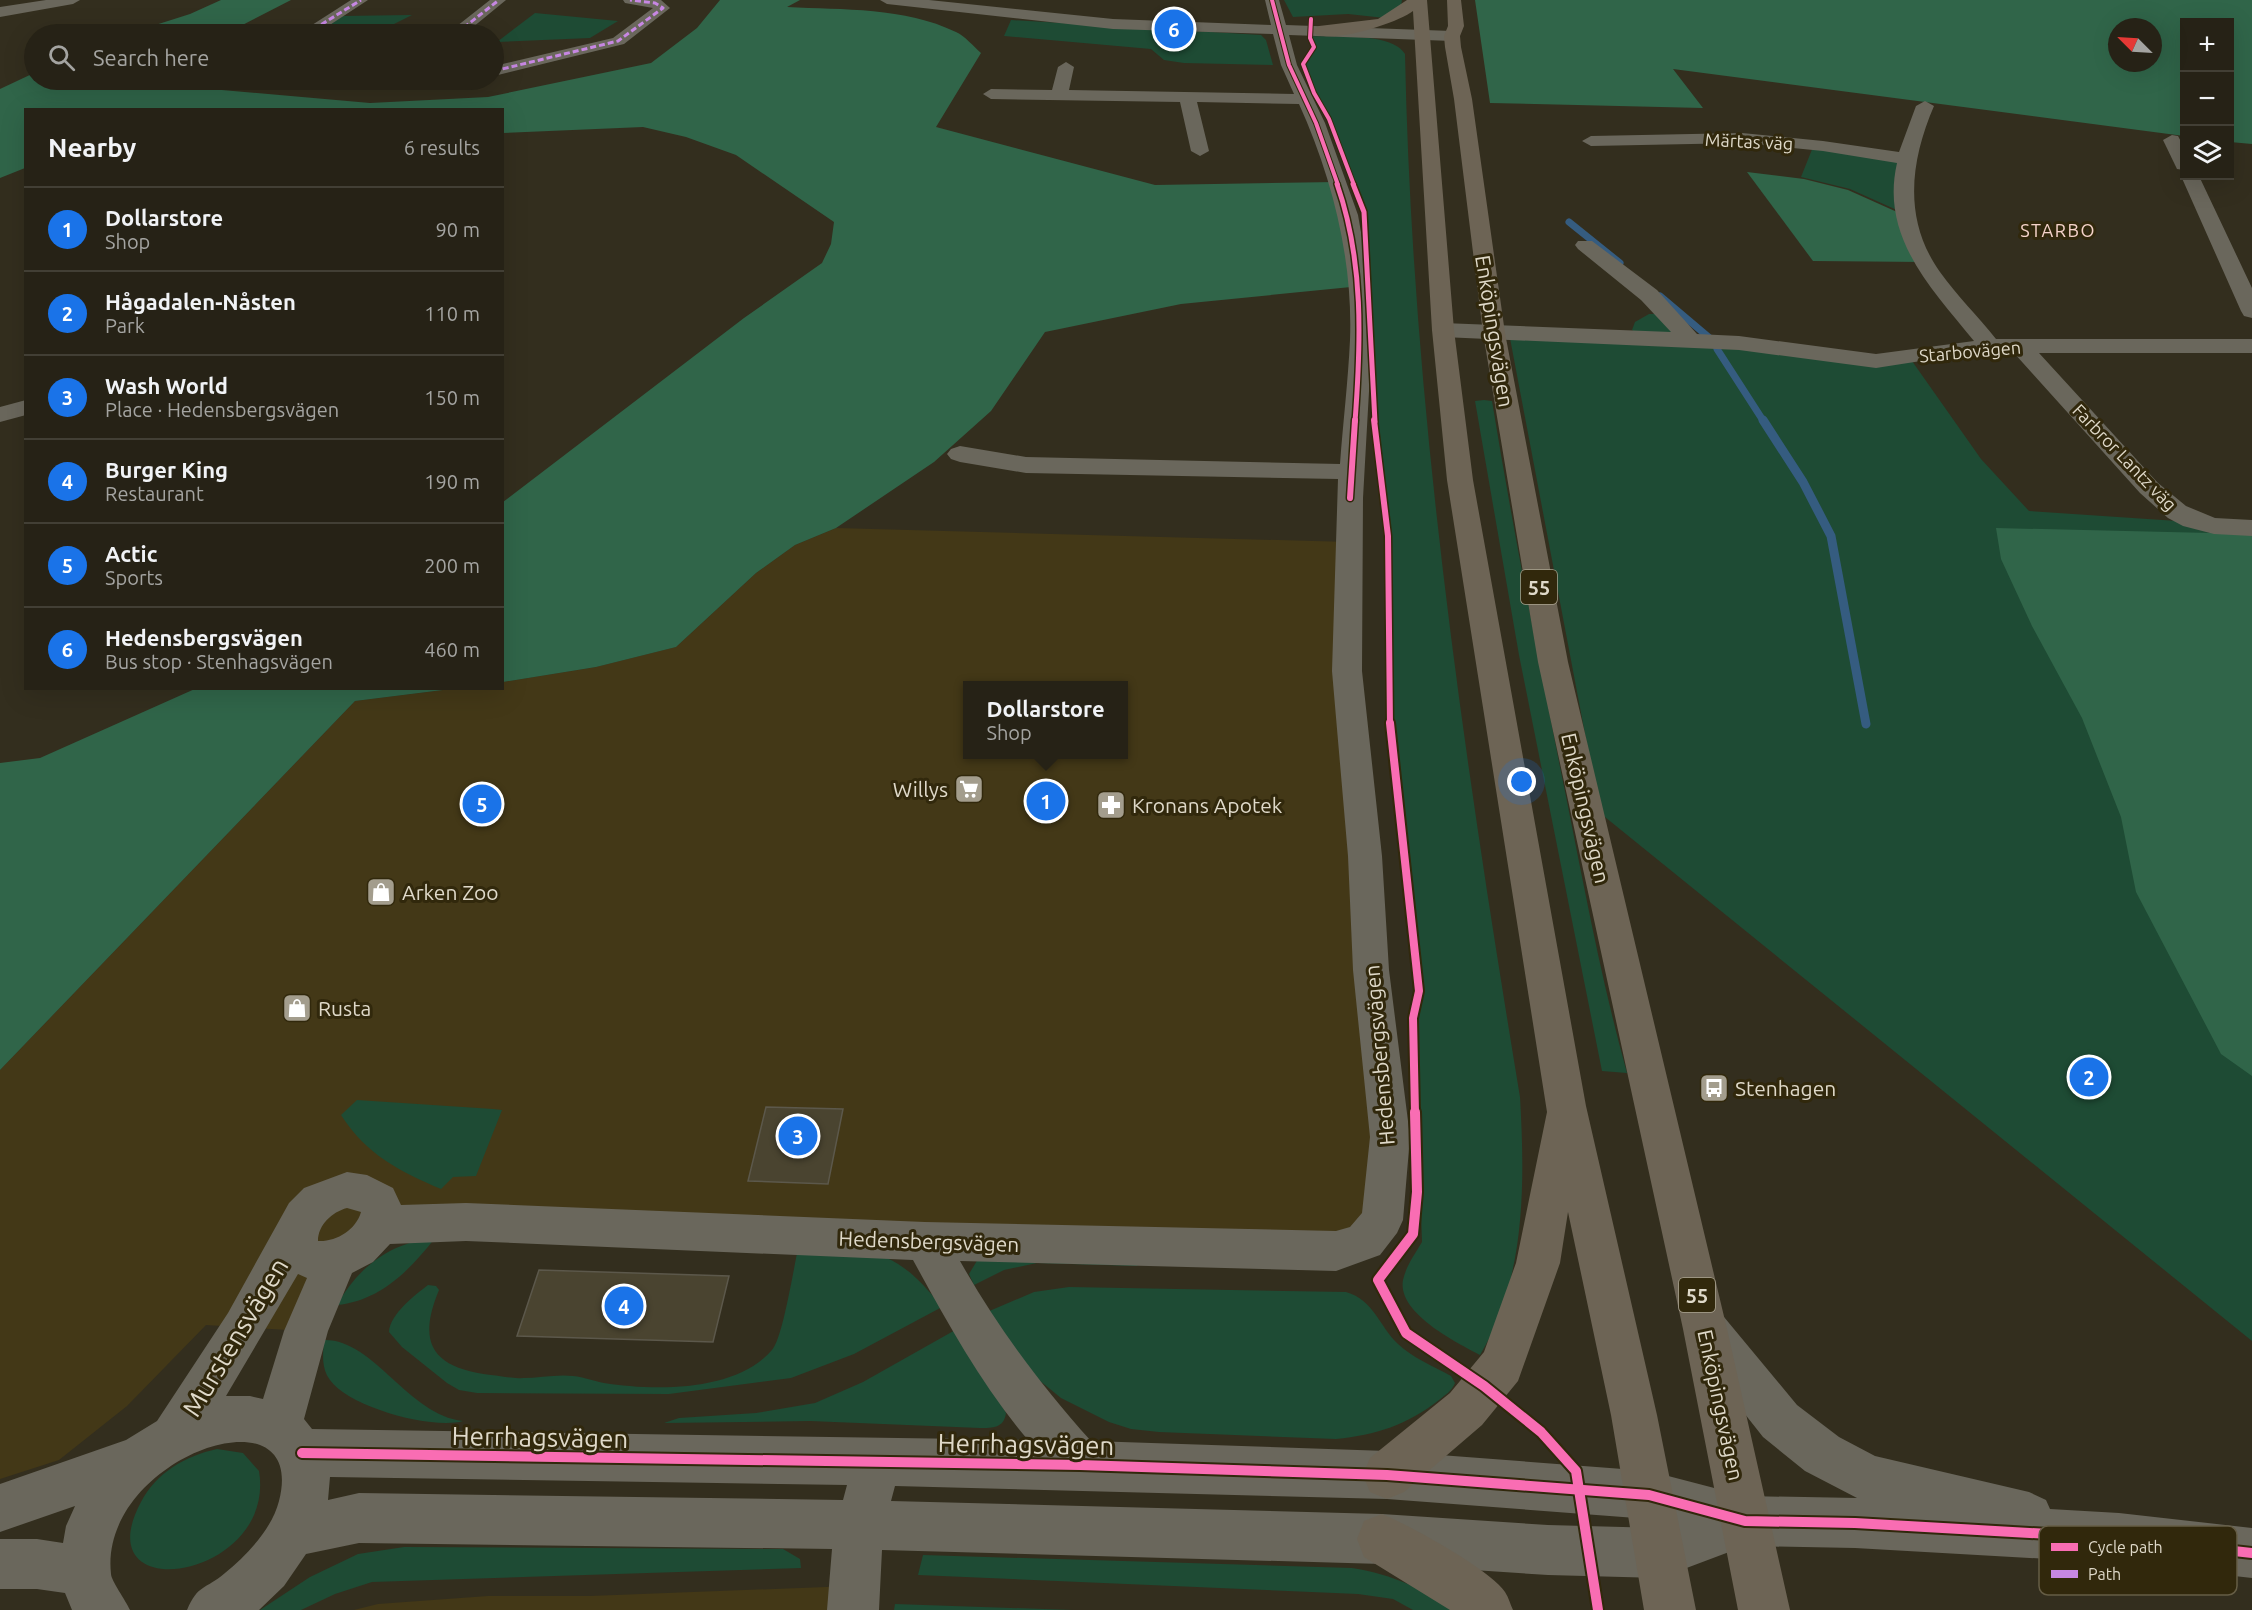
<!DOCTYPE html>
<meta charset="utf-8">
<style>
body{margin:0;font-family:Ubuntu,sans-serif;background:#322f23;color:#f1f3f6}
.controls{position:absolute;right:18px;top:18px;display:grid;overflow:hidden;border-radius:0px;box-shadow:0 6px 24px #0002}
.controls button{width:54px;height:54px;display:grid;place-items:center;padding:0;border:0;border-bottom:2px solid #423f35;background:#262216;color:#f1f3f6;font:30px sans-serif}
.compass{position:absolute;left:2108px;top:18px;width:54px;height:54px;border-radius:50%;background:#262216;box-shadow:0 6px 24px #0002;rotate:294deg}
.you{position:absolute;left:1522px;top:782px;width:21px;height:21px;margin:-15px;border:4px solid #fff;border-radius:50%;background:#1a73e8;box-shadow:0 0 0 9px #1a73e833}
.badge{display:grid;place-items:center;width:39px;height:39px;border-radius:50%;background:#1a73e8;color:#fff;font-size:20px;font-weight:700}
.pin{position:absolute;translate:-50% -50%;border:3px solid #fff;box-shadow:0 2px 6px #0006}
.popup{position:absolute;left:963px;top:681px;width:165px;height:78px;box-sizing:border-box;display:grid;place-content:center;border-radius:0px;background:#262216;filter:drop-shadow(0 2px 4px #0005);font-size:20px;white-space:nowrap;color:#a4a4a1}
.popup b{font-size:22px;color:#f1f3f6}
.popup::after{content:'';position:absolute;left:50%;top:100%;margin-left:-12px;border:12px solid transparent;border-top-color:#262216}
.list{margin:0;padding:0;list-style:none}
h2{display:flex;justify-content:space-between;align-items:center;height:78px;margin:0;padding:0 24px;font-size:26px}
h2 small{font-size:20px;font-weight:400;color:#a4a4a1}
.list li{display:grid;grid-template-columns:39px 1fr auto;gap:18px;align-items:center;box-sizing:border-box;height:84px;padding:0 24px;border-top:2px solid #423f35}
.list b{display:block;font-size:22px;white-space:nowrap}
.list p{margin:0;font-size:20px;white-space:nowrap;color:#a4a4a1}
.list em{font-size:20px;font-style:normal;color:#a4a4a1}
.icon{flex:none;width:33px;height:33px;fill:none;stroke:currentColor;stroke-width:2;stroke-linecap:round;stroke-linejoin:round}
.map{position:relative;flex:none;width:2252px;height:1610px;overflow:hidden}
.search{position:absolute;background:#262216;box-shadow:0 6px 24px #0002;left:24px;top:24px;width:480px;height:66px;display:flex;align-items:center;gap:15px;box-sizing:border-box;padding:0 21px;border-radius:33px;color:#a4a4a1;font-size:22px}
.panel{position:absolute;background:#262216;box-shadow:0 6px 24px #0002;left:24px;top:108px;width:480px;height:582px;border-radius:0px}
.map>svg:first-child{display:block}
.built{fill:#433817;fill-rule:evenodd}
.green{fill:#1e4b34}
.forest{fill:#306549;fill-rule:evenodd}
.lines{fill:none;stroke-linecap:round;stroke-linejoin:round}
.stream-far1{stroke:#355c80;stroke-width:7}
.stream{stroke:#355c80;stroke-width:9}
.building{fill:#4a4430;stroke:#5c584b;stroke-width:1.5}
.minor{fill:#6a675c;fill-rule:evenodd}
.major{fill:#6d6455;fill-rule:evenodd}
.quiet{stroke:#c787e3;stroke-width:3;stroke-dasharray:6 3;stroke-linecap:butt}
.cycleway-far4-casing{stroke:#31280c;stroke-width:6}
.cycleway-far3-casing{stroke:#31280c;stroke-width:8}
.cycleway-far2-casing{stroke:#31280c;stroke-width:9}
.cycleway-far1-casing{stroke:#31280c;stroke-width:12}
.cycleway-casing{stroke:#31280c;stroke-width:14}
.cycleway-far4{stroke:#f96db3;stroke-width:4}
.cycleway-far3{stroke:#f96db3;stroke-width:5}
.cycleway-far2{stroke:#f96db3;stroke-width:6}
.cycleway-far1{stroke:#f96db3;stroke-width:8}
.cycleway{stroke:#f96db3;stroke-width:10}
.labels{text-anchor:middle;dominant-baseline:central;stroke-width:6;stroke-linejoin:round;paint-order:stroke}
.far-street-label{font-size:18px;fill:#dfd9c9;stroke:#31280c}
.far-neighbourhood-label{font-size:18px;letter-spacing:1.5px;fill:#f6d4cb;stroke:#31280c}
.shield{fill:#31280c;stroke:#aba490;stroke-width:1.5}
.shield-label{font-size:20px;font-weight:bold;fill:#dfd9c9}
.street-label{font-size:21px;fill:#dfd9c9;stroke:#31280c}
.poi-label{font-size:21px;fill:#dfd9c9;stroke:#31280c;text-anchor:start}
.near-street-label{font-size:26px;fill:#dfd9c9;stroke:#31280c}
.key{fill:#31280c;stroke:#655d45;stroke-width:1.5}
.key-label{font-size:16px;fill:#dfd9c9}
</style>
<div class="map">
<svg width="2252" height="1610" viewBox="0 0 2252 1610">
<rect width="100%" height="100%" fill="#332e1e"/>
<g class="built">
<path d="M836,528L1349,542L1371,970L1370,1234L380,1225L306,1331L206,1325L127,1406L59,1460L0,1479V1070L355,701L451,689L502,688L503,682L596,667L676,647L756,573L795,545ZM968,686H1124V754H968Z"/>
<polygon points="852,1586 853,1610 354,1610 378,1604 488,1596 590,1596"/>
</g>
<g class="green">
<polygon points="1284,0 1402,0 1401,6 1385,18 1348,14 1293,17"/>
<polygon points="535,13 618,21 590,38 497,42"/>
<polygon points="412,15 374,34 314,34 343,16"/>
<polygon points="1011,20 1261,35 1266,40 1273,65 1184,63 1164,60 1151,49 1004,36"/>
<path d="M1310,36C1332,37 1393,32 1405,54C1412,404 1463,752 1520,1097C1525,1183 1526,1279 1480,1355C1456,1342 1397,1313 1403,1280C1406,1266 1415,1254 1422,1242L1415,1019L1423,997L1415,912L1390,731L1388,536L1375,436L1370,292L1364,212L1329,119L1314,93L1303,64L1314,47Z"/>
<polygon points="1813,147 1900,160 1899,211 1850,189 1801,177"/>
<polygon points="1649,314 1657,314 1685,333 1638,335 1632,330 1635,322"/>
<polygon points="1509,333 1912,361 1981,459 2029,511 2252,526 2252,1341 1600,813"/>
<path d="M1484,400L1492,401C1512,524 1536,645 1560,767C1581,869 1599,972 1627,1073L1602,1071L1519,655L1475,401Z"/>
<path d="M357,1100L493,1109L502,1110L476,1176L453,1177L441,1189C399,1171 367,1155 341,1115Z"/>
<path d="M435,1238C410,1270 380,1301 337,1305C358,1267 391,1242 435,1238Z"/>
<path d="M799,1244C872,1251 893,1245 942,1307L854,1354L791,1378L669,1394L477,1393L459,1390L447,1383L402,1347L389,1332C390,1314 415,1295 428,1285L436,1286L439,1290C416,1345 434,1368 491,1375C502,1376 513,1379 523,1378C539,1378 557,1374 573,1376C584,1377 594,1381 604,1383C655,1391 736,1392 772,1350C783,1338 794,1265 799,1244Z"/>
<polygon points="1142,1258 1137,1266 1037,1263 1004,1270 974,1285 969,1274 978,1259"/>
<path d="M1069,1287L1346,1292C1374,1300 1379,1326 1398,1344C1413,1358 1433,1366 1451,1376L1455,1383C1452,1391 1445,1395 1439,1400C1407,1425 1376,1435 1336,1439L1159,1432L1131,1429L1109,1422L1061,1398L1039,1380L987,1312L1034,1292Z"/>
<path d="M957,1329L1006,1413C1004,1428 993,1428 980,1428L810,1421L664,1423L679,1418L756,1413L815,1403L863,1382Z"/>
<path d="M324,1340C374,1339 408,1415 463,1421C432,1430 349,1407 330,1380C321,1368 323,1354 324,1340Z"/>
<path d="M217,1449L243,1453L259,1471C277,1579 83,1610 141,1502C156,1473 185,1456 217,1449Z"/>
<polygon points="404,1547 783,1549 800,1559 801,1568 372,1582 335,1594 301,1610 260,1610 310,1577 358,1554"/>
<path d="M923,1555L1352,1568C1393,1574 1425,1591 1461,1610H1413L1393,1599L1358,1594L918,1575Z"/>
<polygon points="895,1604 1073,1610 894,1610"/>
</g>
<g class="forest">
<polygon points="221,0 291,0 225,34 127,34 190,14"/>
<path d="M720,0H800L787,7C844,10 904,7 956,32C965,36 973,46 981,53L936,127L1155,185L1336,182L1351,287L1181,304L1045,332L991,411L934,462L836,528L795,545L756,573L676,647L596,667L503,682V502L744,318L822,263L831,244L834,222L736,155L686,137L643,127L503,133L502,110H26L25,168L0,178V89L34,73V80H206L222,90L370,103L488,97L651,63L697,28Z"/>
<path d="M1475,0H2252V144L2230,142V22H2184V136L1673,69L1703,108L1490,103ZM2117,27H2153V63H2117Z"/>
<polygon points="1747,172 1804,179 1848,190 1906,216 1924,262 1813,261"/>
<polygon points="1996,528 2252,534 2252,1076 2221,1054 2136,892 2121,817 2082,718 2032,626 2001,559"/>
<polygon points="197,688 451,689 355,701 0,1070 0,763 40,758"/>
</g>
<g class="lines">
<g class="stream-far1">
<polyline points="1569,222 1620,263"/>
<polyline points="1660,296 1712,340"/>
<polyline points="1717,349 1764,422"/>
</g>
<polyline class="stream" points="1763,420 1803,482 1831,536 1866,724"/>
</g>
<g class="building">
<polygon points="766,1107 843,1109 828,1184 748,1181"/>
<polygon points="539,1270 729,1276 713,1342 517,1336"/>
</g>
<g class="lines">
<g class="minor">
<polygon points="46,0 80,0 73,4 0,17 0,7"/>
<polygon points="351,0 368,0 316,34 298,34"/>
<polygon points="490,0 506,0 467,32 439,34 457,26"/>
<polygon points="623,0 661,0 670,8 624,44 494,76 494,66 613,38 653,8 625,3"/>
<path d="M880,0H929L1113,19L1271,25L1265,0H1279L1286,25L1452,31L1460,36L1452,41L1289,35L1297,65L1325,123L1358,215L1366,261L1372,338L1363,498L1362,671L1382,856L1389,970L1410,1137L1403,1220L1397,1233L1380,1255L1336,1271L960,1261C998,1328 1040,1384 1091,1441L1387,1451L1649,1471L1745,1496L1857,1498L1805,1471L1763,1437L1692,1347L1686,1332L1692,1317L1708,1311L1724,1317L1797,1405L1839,1437L1875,1456L2029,1492L2046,1500L2050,1509L2119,1513L2252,1528V1578L2119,1563L1855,1548L1745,1546L1660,1578L1548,1575L1382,1564L882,1550L879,1610H827L832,1549L359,1543L306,1554L284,1586L259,1610H187C198,1584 205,1590 225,1573C246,1556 272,1529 279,1501C309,1384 98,1458 111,1574C111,1580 126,1601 130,1610H72L65,1593L37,1589H0V1539H37L63,1543L66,1526L75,1506L0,1532V1484L126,1440L157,1421L228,1313L289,1203L304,1188L347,1172L367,1175L393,1188L401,1205L466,1203L925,1222L1336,1231L1350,1227L1362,1213L1370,1137L1353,970L1348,856L1332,671L1338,479L1026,473L960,462L951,459L947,454L951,449L960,446L1026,457L1340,464C1343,423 1348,382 1350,340C1353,259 1332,177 1299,104L1197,102L1209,151L1200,156L1191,151L1180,102L991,99L983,94L991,89L1052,90L1058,67L1066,62L1074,67L1069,90L1294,94L1281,65L1273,34L1113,29L887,4ZM347,1208L361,1212C356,1230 336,1242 318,1241C318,1225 332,1212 347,1208ZM466,1241L913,1260C947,1322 982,1386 1028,1440L312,1429L304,1419L328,1331L352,1273L373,1262L390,1244ZM298,1274L307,1278L284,1331L263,1399L250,1396H226ZM330,1477L847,1485L843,1500L359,1493L328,1500ZM895,1486L1387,1499L1649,1519L1669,1525L1660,1528L1548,1525L1382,1514L891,1501Z"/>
<path d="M1925,101L1934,106C1910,162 1903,220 1940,272C1957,296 1978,316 1996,339H2252V353H2039L2158,483L2186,506L2215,518L2252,520V536L2214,534L2183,526L2168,518L2140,493L2014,353L1953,356L1876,368L1739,350L1443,337L1435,335L1432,330L1435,325L1443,323L1671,332L1641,300L1578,249L1575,245L1578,241H1592L1657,290L1697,334L1739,336L1876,354L1974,341C1931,288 1880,237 1897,163L1823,151L1742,143L1591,146L1582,141L1591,136L1742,133L1823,141L1899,152L1916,106Z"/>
<polygon points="2172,135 2178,136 2184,147 2184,170 2177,169 2163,140"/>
<polygon points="2184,172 2184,176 2199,176 2252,288 2252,318 2244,316 2241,311 2181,176"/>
<polygon points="26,400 26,415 0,422 0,407"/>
</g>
<g class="major">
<path d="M1407,0H1427L1454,330L1473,480L1586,1106L1657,1415L1696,1610H1644L1611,1415L1568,1212L1560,1263L1518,1381L1482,1425L1404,1492L1387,1499L1370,1492L1363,1475L1370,1458L1450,1393L1484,1352L1516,1263L1547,1112L1447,480L1432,330L1413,11C1398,23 1325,47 1311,31L1319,26L1378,19Z"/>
<polygon points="1447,0 1461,0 1464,26 1460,36 1461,47 1472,99 1505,333 1568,662 1727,1329 1790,1610 1738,1610 1683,1329 1538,662 1483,333 1454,99 1445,47 1444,36 1448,26"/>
<path d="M1382,1514C1409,1525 1491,1570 1505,1592C1509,1598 1510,1604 1513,1610H1450L1364,1557L1357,1539L1364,1521Z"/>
</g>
<g class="quiet">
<polyline points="306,34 361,0"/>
<polyline points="447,34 462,29 499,0"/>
<polyline points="494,71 618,41 663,8 655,3 630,0"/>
</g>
<g class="cycleway-far4-casing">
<g id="cycleway-far4">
<polyline points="1272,0 1289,65 1316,123 1338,185"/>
<polyline points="1311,19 1310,38 1314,47 1303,64 1314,93 1329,119 1354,185"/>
</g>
</g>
<g class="cycleway-far3-casing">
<g id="cycleway-far3">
<path d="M1337,184C1364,261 1361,342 1355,422"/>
<polyline points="1353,184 1364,212 1375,422"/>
</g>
</g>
<g class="cycleway-far2-casing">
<g id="cycleway-far2">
<polyline points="1374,420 1388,536 1390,725"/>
<polyline points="1350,498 1355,420"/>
</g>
</g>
<g class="cycleway-far1-casing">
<polyline id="cycleway-far1" points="1390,723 1419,991 1413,1018 1415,1113"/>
</g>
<g class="cycleway-casing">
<g id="cycleway">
<polyline points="1415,1112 1417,1192 1413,1234 1378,1280 1406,1333 1484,1386 1541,1432 1576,1471 1598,1610"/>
<polyline points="302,1453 1080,1465 1387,1475 1649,1495 1745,1521 1855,1523 2119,1538 2252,1553"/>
</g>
</g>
<use href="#cycleway-far4" class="cycleway-far4"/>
<use href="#cycleway-far3" class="cycleway-far3"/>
<use href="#cycleway-far2" class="cycleway-far2"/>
<use href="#cycleway-far1" class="cycleway-far1"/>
<use href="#cycleway" class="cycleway"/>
</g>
<defs>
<g id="supermarket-square" transform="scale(1.5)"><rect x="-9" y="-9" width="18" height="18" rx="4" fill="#a39d8d" stroke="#31280c"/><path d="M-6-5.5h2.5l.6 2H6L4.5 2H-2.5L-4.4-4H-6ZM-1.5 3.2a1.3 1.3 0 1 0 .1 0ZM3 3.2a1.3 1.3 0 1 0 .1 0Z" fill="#fff"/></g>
<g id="pharmacy-square" transform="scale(1.5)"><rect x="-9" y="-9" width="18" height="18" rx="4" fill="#a39d8d" stroke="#31280c"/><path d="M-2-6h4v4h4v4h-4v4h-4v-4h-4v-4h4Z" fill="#fff"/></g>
<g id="shop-square" transform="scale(1.5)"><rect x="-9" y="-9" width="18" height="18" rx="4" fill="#a39d8d" stroke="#31280c"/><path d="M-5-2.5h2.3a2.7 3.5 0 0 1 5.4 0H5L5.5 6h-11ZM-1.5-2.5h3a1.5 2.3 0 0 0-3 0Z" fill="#fff"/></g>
<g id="bus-square" transform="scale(1.5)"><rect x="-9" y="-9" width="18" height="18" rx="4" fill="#a39d8d" stroke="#31280c"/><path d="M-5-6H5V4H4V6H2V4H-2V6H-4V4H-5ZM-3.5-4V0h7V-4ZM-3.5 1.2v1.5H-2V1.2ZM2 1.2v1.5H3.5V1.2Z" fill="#fff"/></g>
</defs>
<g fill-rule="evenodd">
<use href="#supermarket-square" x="969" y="789"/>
<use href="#pharmacy-square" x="1111" y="805"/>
<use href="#shop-square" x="381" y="892"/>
<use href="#shop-square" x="297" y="1008"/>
<use href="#bus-square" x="1714" y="1088"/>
</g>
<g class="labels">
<g class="far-street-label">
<text transform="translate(1749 141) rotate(3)">Märtas väg</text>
<text transform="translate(1970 351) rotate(-5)">Starbovägen</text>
<text transform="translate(2125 457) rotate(46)">Farbror Lantz väg</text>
</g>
<g class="far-neighbourhood-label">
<text x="2058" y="230">STARBO</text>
</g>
<g class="shield">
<rect x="1521" y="570" width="36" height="34" rx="4.5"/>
<rect x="1679" y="1278" width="36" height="34" rx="4.5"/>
</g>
<g class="shield-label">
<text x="1539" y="587">55</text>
<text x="1697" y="1295">55</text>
</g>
<g class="street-label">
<text transform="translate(1495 331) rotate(81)">Enköpingsvägen</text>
<text transform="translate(1586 808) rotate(77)">Enköpingsvägen</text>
<text transform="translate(1379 1055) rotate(-95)">Hedensbergsvägen</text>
<text transform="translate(929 1241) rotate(2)">Hedensbergsvägen</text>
<text transform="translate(1721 1405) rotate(78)">Enköpingsvägen</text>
</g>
<g class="poi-label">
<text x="948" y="789" text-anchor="end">Willys</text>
<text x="1132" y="805">Kronans Apotek</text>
<text x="402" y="892">Arken Zoo</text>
<text x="318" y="1008">Rusta</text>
<text x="1735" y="1088">Stenhagen</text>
</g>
<g class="near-street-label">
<text transform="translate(235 1337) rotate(-59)">Murstensvägen</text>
<text transform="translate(540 1437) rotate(1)">Herrhagsvägen</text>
<text transform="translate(1026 1444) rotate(1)">Herrhagsvägen</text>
</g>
</g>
<rect x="2039" y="1526" width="198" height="69" rx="9" class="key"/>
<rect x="2051" y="1543" width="27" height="8" fill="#f96db3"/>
<rect x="2051" y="1570" width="27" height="8" fill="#c787e3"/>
<g class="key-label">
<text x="2088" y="1553">Cycle path</text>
<text x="2088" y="1580">Path</text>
</g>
</svg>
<div class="controls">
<button>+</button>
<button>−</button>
<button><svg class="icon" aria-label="layers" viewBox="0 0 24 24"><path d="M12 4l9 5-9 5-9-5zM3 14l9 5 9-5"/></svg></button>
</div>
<svg class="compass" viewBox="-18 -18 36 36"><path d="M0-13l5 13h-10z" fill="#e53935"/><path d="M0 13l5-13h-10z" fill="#a4a4a1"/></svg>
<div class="you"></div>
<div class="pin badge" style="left:1046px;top:801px">1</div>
<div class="popup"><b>Dollarstore</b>Shop</div>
<div class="pin badge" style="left:2089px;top:1077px">2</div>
<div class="pin badge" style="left:798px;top:1136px">3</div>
<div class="pin badge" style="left:624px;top:1306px">4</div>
<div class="pin badge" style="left:482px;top:804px">5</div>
<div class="pin badge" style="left:1174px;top:29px">6</div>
<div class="search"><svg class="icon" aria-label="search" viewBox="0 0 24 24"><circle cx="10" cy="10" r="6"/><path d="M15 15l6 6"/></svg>Search here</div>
<section class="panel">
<h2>Nearby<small>6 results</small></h2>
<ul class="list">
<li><span class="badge">1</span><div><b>Dollarstore</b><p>Shop</p></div><em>90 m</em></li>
<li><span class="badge">2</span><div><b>Hågadalen-Nåsten</b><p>Park</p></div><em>110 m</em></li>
<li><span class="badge">3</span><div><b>Wash World</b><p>Place · Hedensbergsvägen</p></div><em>150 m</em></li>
<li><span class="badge">4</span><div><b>Burger King</b><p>Restaurant</p></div><em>190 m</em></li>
<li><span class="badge">5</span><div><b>Actic</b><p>Sports</p></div><em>200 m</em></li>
<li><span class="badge">6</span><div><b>Hedensbergsvägen</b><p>Bus stop · Stenhagsvägen</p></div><em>460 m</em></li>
</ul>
</section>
</div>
